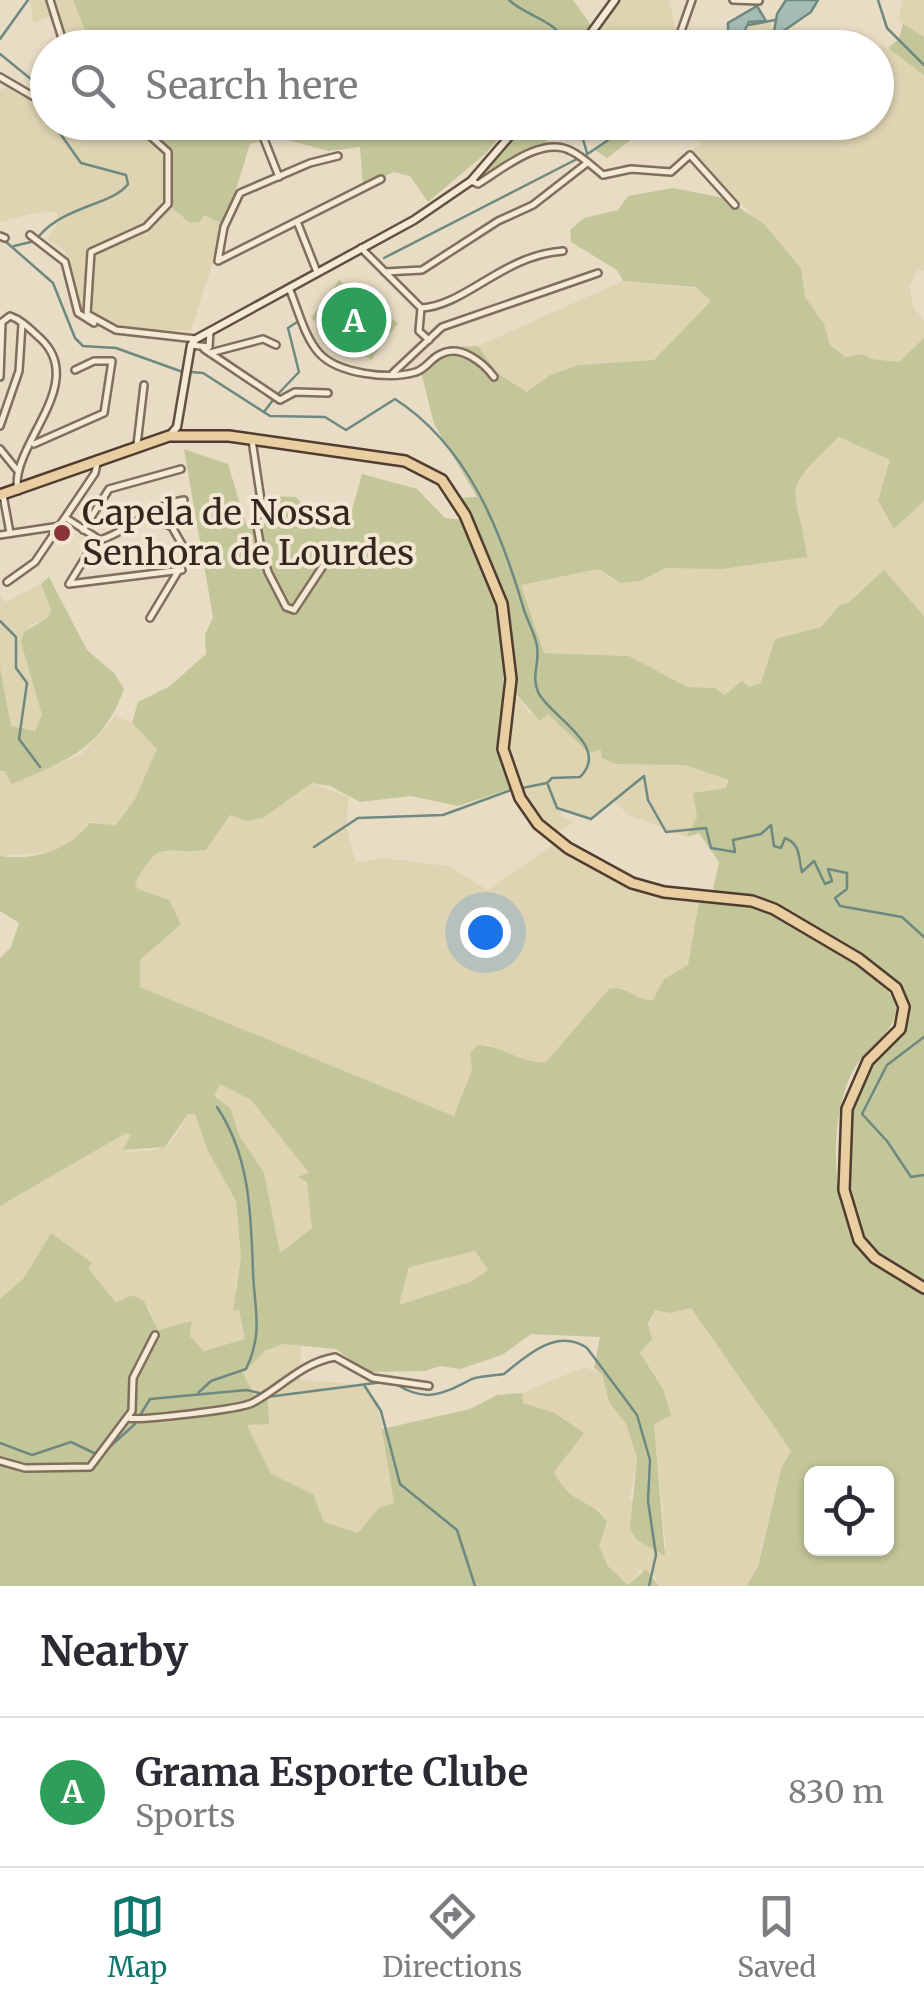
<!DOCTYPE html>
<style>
body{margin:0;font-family:Merriweather,serif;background:#f7f7f7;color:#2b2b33}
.controls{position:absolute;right:30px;bottom:30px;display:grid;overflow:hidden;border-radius:15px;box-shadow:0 2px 8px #0004}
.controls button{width:90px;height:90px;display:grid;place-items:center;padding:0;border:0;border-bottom:2px solid #e1e1e2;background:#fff;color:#2b2b33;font:50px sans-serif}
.you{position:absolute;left:485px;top:932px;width:35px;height:35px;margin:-25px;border:8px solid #fff;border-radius:50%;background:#1a73e8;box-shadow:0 0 0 15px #1a73e833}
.badge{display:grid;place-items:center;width:65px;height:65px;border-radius:50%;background:#0f766e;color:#fff;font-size:32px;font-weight:700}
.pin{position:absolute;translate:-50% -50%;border:5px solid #fff;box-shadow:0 2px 10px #0006}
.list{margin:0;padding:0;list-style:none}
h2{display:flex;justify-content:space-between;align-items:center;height:130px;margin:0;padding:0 40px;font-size:42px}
h2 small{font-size:32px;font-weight:400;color:#7c7c81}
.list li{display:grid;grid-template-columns:65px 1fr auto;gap:30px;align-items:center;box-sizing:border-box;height:150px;padding:0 40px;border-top:2px solid #e1e1e2}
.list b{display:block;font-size:38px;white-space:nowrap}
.list p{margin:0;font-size:32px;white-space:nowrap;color:#7c7c81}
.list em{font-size:32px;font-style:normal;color:#7c7c81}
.icon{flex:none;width:55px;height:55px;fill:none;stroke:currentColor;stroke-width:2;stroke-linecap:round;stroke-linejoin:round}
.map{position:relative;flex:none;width:924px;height:1586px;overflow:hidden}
.search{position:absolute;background:#fff;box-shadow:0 2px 8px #0004;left:30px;right:30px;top:30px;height:110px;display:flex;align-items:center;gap:25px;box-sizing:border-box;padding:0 35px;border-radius:55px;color:#7c7c81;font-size:38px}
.sheet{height:280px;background:#fff}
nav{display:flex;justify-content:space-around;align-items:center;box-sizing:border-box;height:140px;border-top:2px solid #e1e1e2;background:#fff;font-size:28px;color:#7c7c81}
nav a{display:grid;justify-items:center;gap:5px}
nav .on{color:#0f766e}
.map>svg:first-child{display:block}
.farmland{fill:#ded4b2}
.green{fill:#c3c699;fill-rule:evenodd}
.water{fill:#a5bcb5;stroke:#6e8981;stroke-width:2.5}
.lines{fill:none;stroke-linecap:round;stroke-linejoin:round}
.stream{stroke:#6e8981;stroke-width:2.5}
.minor-casing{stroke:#816e5d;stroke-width:10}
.secondary-casing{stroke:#635040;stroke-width:11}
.primary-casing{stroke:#503d30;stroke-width:14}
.minor{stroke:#f5ead6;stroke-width:5}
.secondary{stroke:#f5ead6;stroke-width:6}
.primary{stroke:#e8cea0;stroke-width:9}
.poi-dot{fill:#8a3338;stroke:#f1e7d3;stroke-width:4}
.labels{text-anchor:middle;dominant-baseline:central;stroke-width:8;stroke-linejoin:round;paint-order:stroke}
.poi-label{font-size:35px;fill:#33281f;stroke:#f1e7d3;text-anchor:start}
</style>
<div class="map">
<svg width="924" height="1586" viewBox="0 0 924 1586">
<rect width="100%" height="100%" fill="#e9dcc4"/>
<g class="farmland">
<polygon points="30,0 73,0 92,47 68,47 54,15 33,23"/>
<polygon points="620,0 669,0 676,31 665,47 584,48"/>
<polygon points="902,0 924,0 924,37 899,21"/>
<polygon points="756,19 766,21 788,40 769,48 742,47 739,41 743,32"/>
<polygon points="869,43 898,52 924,75 924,271 918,270 910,286 913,306 924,321 924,338 899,362 872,359 863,354 847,357 830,345 824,324 805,297 801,268 691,150 700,144 686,123 734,123 741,133 756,123 876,122 876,48 851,47"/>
<polygon points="17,84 47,100 48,122 146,125 170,153 169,205 190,223 199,222 204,215 225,225 191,330 139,331 93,317 77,307 72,267 65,251 47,239 56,226 58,213 43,211 0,222 0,90"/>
<polygon points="623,281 697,288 712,301 654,360 579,365 550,375 527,392 497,373 478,346"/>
<polygon points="839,437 891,459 887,471 894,529 924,501 924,616 884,570 849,602 839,606 821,627 794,634 761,683 726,695 715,688 687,687 628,656 544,653 521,584 598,569 610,578 646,577 665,568 686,568 803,538 794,494 796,478"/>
<polygon points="41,584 51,610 49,617 31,625 21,641 42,715 39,728 30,732 11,726 0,667 0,595 6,602"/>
<polygon points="510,687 530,713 545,717 548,714 589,753 601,750 685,765 712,771 731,781 726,788 694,800 697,817 686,837 629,815 613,801 592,820 564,809 560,815 573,822 555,834 527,802 508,751"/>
<polygon points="115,716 132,723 157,749 135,799 116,825 91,822 68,846 51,852 0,856 0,771 5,771 12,783 82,754"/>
<polygon points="312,783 349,797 346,826 356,862 384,858 448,866 488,890 555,843 619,879 700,896 688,965 664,979 653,1000 643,1001 623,988 596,1004 546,1062 523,1061 487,1044 473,1065 455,1116 140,987 140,960 181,924 169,900 138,889 135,883 151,854 160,848 206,850 230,815 246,820 290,800"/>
<polygon points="220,1083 251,1100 310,1174 299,1177 307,1182 312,1228 279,1254 263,1173 240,1137 234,1119 214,1096"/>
<polygon points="188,1114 195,1114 208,1151 236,1201 241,1257 235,1289 245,1340 204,1351 190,1336 192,1321 158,1330 149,1307 116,1304 87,1267 91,1263 51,1233 24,1278 0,1299 0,1206 126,1133 131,1134 124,1150 129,1152 155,1150 171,1143"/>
<polygon points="475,1251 488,1270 470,1282 399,1305 409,1266"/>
<polygon points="691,1308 791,1451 781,1469 757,1566 747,1586 659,1586 654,1574 640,1570 629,1585 608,1566 599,1546 607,1522 600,1510 571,1500 554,1472 568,1454 566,1419 523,1403 522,1393 585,1367 602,1374 609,1402 626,1424 637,1458 630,1499 666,1548 654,1424 663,1389 640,1353 655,1309 670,1313"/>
<polygon points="283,1344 301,1346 300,1380 354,1384 369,1388 372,1401 378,1402 395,1504 379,1508 359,1533 323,1522 312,1494 271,1474 246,1424 266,1389 255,1398 242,1373 265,1352"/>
</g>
<g class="green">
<polygon points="73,0 573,0 591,25 573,48 92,48"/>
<polygon points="903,24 924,37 924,75 888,48 899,39"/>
<polygon points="623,122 653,123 607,158 595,150"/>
<polygon points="139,123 512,123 485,154 428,202 410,176 394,172 363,186 360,147 329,151 276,137 250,144 225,225 204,215 200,222 190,223 169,205 170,153"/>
<polygon points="523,123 545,123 547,148 524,152 465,187 493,162"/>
<path d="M673,188L724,198L763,223L801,268L805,297L824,324L830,345L846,357L863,354L872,359L899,362L924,338V501L894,529L878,500L890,460L839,437C777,496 796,480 807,557L722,569L665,568L640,581L621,583L598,569L521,585L544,653L629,656L687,687L715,688L725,695L742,681L749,687L761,683L775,639L821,627L839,606L849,602L884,570L924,616V1284C904,1272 881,1263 867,1244C843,1213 838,1113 858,1079C870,1057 889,1038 903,1016L895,982L775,902L713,890L719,862L699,833L686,837L697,817L693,793L726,788L729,780L685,765L616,764L602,758L601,750L589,753L548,714L540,721L510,687C520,619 493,555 459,498L477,497L434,424L421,372L453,347L478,346L497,373L527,392L550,375L579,365L654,360L711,301L696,287L623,281L617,270L571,242L570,230L584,218L618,210L628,196Z"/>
<polygon points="339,280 398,323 371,360 311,318"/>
<path d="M184,449L228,464L247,527L259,526L271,496L296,497L305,507L352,510L362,474L417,489L445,518L463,520C475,549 497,582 501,613C511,673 490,730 512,788L458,806L411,796L360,802L330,786L312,783L263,818L246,821L230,815L206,850C161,855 161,837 135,883L138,889L169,900L181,924L140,960V987L454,1116L472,1070L470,1054L476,1046C499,1042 520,1065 546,1062L609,989C627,985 635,1001 653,1000L664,979L688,965L700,896C721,899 749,899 768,907C796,920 897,978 896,1009C896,1032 863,1051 853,1071C829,1116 829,1208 861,1249C877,1269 902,1280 924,1292V1586H747L758,1566L781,1469L791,1451L691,1308L670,1313L655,1310L648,1324L652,1339L640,1353L663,1389L671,1415L654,1424L665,1556L637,1540L630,1529L637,1458L626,1424L609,1402L602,1374L594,1368L600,1337L531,1334L502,1355L460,1369L440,1366L425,1371L367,1372L336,1349L283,1344L265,1351L243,1373L255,1397L267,1388L269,1424L247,1425L271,1474L313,1494L324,1522L358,1533L379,1508L394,1503L382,1429L470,1409L497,1395L522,1393L523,1403L555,1413L584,1433L554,1472C573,1509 592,1497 607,1522L599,1546L608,1566L628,1585L646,1569L659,1586H0V1299L24,1278L51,1233L92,1263L88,1268L116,1303L133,1295L144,1301L158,1330L192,1321L190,1336L204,1351L245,1339L239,1310L233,1311L241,1257L236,1201L208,1151L195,1114H188L165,1147L123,1150L131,1135L126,1133L0,1206V958L11,947L19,923L0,911V856C36,861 68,850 90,823L116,825L135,799L157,749L132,723L138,702L170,686L206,654L205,635L213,617ZM220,1084L251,1100L309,1173L297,1177L307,1182L312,1228L280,1253L264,1173L240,1137L230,1108L214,1096ZM475,1251L488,1270L470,1282L399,1305L409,1267ZM812,1474H886V1548H812Z"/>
<path d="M49,577L87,650L114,673L124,689C102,749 68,760 12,784L5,771H0V667L11,726L35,731L42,715L21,642L24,632L49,617L51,610L41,584Z"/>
</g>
<g class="water">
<polygon points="786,0 818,0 811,12 779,34 774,32 777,14"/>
<polygon points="757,6 766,21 749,22 739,41 742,47 721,47 728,39 728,23"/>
</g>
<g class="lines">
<g class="stream">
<path d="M509,0C527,17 558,20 566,45"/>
<polyline points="878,0 887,28 924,65"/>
<polyline points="749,25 775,20"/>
<polyline points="0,39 28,0"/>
<polyline points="0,54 48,93"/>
<polyline points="578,122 587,153"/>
<polyline points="583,157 635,122"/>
<path d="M39,236C66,205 113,205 128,184L126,175L81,163L52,122"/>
<path d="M5,241L53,283L75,338L83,346L116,348L180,371L203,373L270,416L325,417L346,430L395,399C468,446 501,531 524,610C528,622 535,634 537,646C540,662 531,676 538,692C549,716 612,746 580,777L552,778L547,783L522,788"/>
<polyline points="14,246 31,242"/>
<polyline points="384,258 577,159"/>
<polyline points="277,395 299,372 288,328 297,322"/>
<polyline points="264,412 273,400"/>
<polyline points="0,621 16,637 16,668 27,683 19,739 40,767"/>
<path d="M548,785L557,808L591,819L644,776L648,800L666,832L706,828L711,848L735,852L733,840L761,834L771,825L774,846L781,848L785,838C802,845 798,859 802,872L814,861L825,884L832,881L828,869L847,873V889L835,898L840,906L902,917L924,937"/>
<polyline points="314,847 358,818 443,815 511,790"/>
<polyline points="924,1037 887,1065 862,1114 887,1141 911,1177 924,1175"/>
<path d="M396,1384C427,1404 444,1393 472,1379C482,1375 494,1376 504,1374C526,1356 557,1327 587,1348L637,1415L650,1460L648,1501L656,1555L649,1586"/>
<polyline points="364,1385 381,1411 400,1484 457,1530 475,1586"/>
<path d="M198,1393L211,1381L246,1369C264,1332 254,1308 253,1271C251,1214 250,1156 217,1107"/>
<polyline points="267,1397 383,1382"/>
<polyline points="139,1417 150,1399 247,1390 259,1393"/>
<polyline points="0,1443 32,1455 71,1442 94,1453"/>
<polyline points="103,1453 135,1424"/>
</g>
<g class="minor-casing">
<g id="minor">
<polyline points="50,0 65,48"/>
<polyline points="733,0 759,1"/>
<polyline points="670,48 680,34 692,0"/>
<polyline points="0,77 48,105"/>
<polyline points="121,122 139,126 168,152 168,204 146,227 91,252 87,314 116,330 196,339"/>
<polyline points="264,139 279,177"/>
<polyline points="338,156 310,163 240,193 224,227 218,261 381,179"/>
<path d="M471,181L478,184C501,170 542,135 571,151C582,156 593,167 603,175L631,169L671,172L690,155L735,205"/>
<polyline points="298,224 317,272"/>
<polyline points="30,235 65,262 78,313 94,323"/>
<polyline points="0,236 5,238"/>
<polyline points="361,248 421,308 419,331 429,340"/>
<polyline points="385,272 422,270 498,221 533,205 587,163"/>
<path d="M289,288C298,309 304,336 319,353C338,374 389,380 416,372C427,368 431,358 441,354C460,344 483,362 494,377"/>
<path d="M421,308C465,306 503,255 563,251"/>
<polyline points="191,345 209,347 210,331"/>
<polyline points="204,349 280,400 295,392 328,393"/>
<polyline points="210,353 263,339 276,345"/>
<polyline points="393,373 442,327 598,273"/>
<path d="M0,377L2,322L10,316C22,320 31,330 41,339C89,385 8,447 18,491"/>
<polyline points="0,426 19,371 22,324"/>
<polyline points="252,440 262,507 256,520 260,543 268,572 286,607 294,610 323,566"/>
<polyline points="34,444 104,413 112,361 94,361 75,370"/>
<polyline points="137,445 144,385"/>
<polyline points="0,449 17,470"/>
<polyline points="3,495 10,533"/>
<polyline points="145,515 172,527 188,555 150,618"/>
<path d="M66,518L100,540C132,530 151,505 184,500"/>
<polyline points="83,530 109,489 181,469"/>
<polyline points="0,535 60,526"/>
<polyline points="96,540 69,584 182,570"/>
<polyline points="7,582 35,562 95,473 98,459"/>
<path d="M128,1418C141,1421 240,1409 252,1403C281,1388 301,1363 335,1357L373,1378L429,1386"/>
<polyline points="0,1461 25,1468 90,1467 132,1411 133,1378 155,1335"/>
</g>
</g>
<g class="secondary-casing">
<g id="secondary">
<polyline points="580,48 615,0"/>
<polyline points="170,435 177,427 191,345 196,339 414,220 471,181 522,122"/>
</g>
</g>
<g class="primary-casing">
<polyline id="primary" points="0,495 169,436 229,436 405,461 442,480 465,515 502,604 511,679 503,749 520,798 538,824 568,848 632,883 664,892 752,901 774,909 859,959 896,988 904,1007 900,1029 868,1061 847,1109 844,1190 859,1240 875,1258 924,1288"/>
</g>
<use href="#minor" class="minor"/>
<use href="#secondary" class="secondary"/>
<use href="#primary" class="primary"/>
</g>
<circle class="poi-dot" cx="62" cy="533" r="10"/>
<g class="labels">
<g class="poi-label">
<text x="82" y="513">Capela de Nossa<tspan x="82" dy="40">Senhora de Lourdes</tspan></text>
</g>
</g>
</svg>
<div class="controls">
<button><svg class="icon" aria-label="locate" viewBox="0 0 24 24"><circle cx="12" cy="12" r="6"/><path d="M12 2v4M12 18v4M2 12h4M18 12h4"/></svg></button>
</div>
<div class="you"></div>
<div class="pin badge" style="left:354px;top:320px;background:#2e9e5b">A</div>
<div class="search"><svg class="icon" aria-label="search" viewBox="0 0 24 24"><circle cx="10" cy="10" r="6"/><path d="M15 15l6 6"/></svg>Search here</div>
</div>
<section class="sheet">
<h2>Nearby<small></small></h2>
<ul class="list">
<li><span class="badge" style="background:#2e9e5b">A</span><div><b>Grama Esporte Clube</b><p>Sports</p></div><em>830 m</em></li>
</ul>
</section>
<nav>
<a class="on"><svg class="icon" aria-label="map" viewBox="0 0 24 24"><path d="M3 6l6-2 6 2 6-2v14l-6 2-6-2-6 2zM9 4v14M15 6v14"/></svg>Map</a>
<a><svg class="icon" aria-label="directions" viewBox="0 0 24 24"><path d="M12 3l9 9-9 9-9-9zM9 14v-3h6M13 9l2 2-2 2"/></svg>Directions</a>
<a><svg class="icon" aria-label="saved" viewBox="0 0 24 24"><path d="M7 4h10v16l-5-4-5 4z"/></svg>Saved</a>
</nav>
